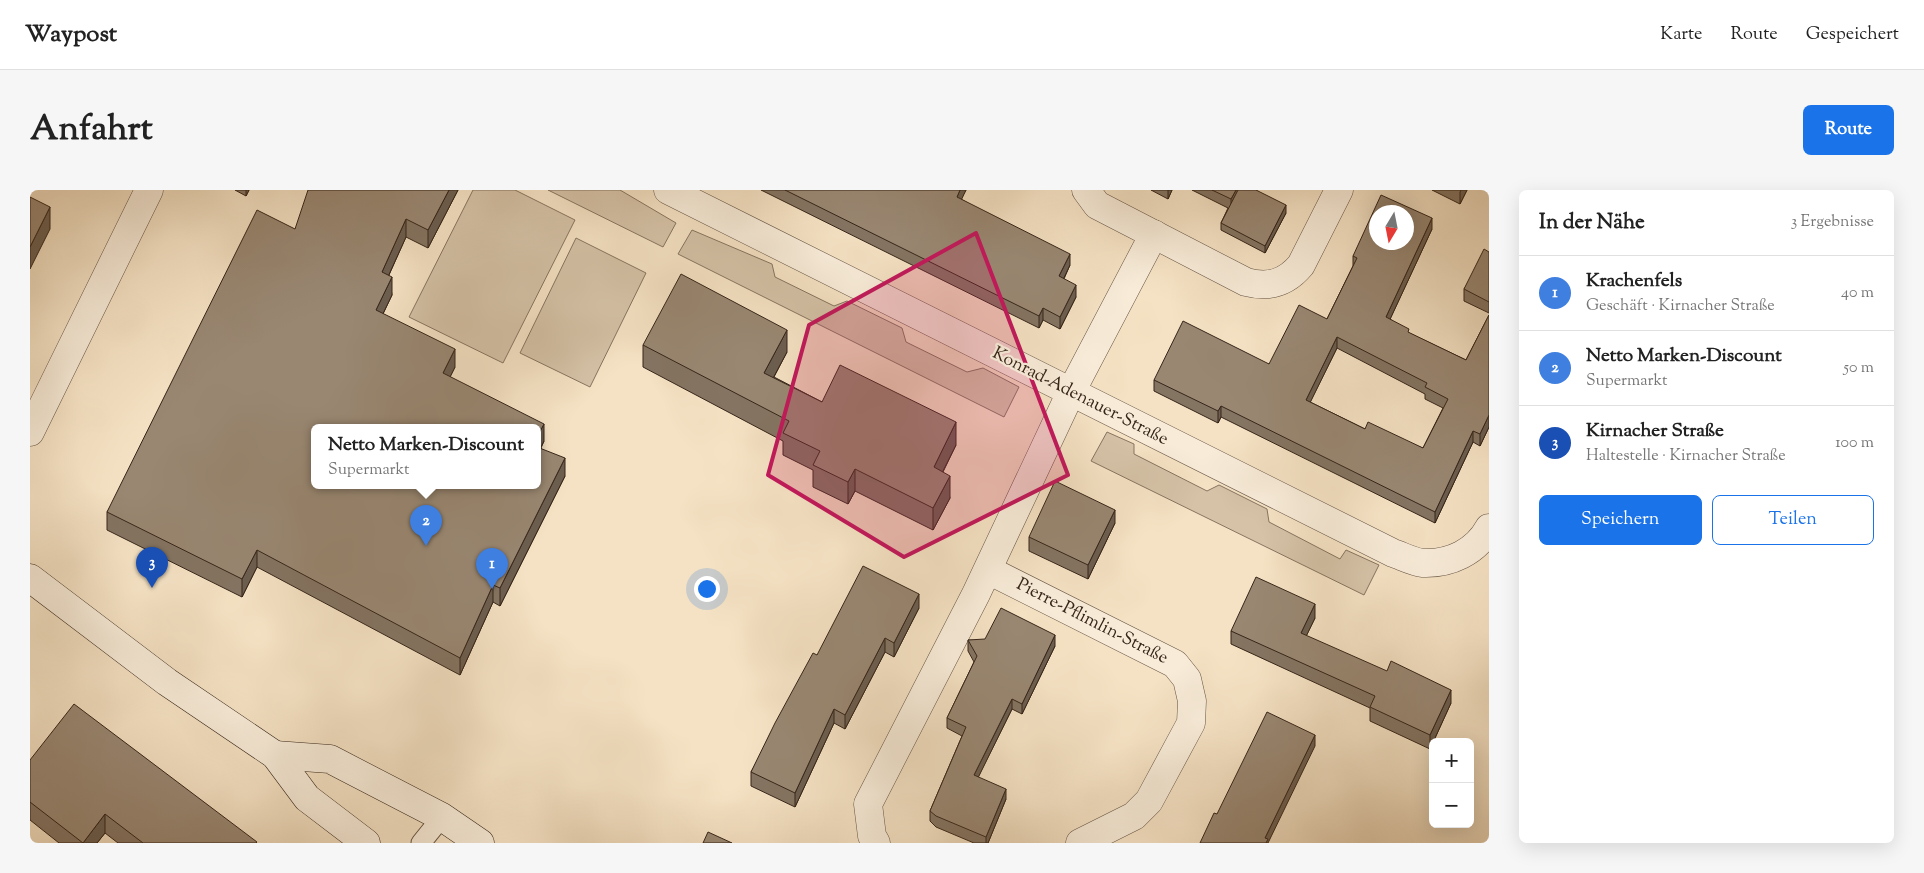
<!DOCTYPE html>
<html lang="de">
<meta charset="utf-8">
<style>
body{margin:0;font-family:"Sorts Mill Goudy",serif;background:#f6f6f6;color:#222}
.controls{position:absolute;right:15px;bottom:15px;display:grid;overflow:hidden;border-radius:8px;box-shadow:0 5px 20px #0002}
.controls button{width:45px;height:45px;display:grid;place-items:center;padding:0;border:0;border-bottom:1px solid #e0e0e0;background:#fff;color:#222;font:25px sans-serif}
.compass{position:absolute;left:1339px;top:15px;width:45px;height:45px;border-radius:50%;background:#fff;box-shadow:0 5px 20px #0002;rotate:190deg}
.you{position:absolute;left:676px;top:398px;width:18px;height:18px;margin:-12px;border:4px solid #fff;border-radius:50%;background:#1a73e8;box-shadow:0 0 0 8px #1a73e833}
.badge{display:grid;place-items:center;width:32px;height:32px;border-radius:50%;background:#1a73e8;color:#fff;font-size:16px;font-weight:700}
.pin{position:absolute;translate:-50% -41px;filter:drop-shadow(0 1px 2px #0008)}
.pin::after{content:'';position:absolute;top:26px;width:18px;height:15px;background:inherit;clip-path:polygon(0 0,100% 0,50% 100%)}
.popup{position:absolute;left:281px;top:234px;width:230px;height:65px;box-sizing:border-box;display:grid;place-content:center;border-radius:8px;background:#fff;filter:drop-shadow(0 1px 4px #0005);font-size:16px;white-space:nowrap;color:#767676}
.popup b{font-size:19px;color:#222}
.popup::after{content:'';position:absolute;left:50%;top:100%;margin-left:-10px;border:10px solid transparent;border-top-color:#fff}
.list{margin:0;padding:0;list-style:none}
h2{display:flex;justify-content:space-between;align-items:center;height:65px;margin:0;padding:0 20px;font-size:21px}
h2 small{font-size:16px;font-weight:400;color:#767676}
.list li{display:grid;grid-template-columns:32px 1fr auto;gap:15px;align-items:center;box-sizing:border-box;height:75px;padding:0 20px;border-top:1px solid #e0e0e0}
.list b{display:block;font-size:19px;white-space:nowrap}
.list p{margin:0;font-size:16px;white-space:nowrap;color:#767676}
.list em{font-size:16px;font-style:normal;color:#767676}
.actions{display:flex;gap:10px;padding:15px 20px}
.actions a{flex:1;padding:11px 0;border:1px solid #1a73e8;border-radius:8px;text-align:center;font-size:18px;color:#1a73e8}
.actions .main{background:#1a73e8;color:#fff}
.map{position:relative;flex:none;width:1459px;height:653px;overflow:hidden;border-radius:8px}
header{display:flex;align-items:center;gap:30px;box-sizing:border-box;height:70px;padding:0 25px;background:#fff;border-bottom:1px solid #e0e0e0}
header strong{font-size:24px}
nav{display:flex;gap:28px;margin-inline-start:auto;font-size:18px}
.intro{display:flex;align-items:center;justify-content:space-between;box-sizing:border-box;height:120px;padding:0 30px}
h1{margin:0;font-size:35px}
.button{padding:12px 22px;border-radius:8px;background:#1a73e8;color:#fff;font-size:18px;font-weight:700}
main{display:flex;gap:30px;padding:0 30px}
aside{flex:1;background:#fff;border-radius:8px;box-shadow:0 5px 20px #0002}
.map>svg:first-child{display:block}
.green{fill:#d5c2a7;stroke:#867460}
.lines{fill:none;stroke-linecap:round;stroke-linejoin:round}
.lane-casing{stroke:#665444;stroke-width:21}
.street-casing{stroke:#665444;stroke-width:29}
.secondary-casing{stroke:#362519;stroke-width:29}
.lane{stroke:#f8ecd9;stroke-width:19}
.street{stroke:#f8ecd9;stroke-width:28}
.secondary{stroke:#f8ecd9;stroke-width:28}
.wall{fill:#847462;stroke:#362519;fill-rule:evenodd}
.shaded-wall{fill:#6b5e50;stroke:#362519}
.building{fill:#998772;stroke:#362519;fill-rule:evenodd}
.marked{fill:#c2185b;fill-opacity:0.2;stroke:#c2185b;stroke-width:4;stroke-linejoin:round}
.labels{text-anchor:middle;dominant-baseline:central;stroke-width:4.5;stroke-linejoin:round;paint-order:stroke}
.street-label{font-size:18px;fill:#362519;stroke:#f8ecd9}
</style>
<header>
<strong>Waypost</strong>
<nav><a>Karte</a><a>Route</a><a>Gespeichert</a></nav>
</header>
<div class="intro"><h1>Anfahrt</h1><a class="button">Route</a></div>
<main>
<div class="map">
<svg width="1459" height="653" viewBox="0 0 1459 653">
<rect width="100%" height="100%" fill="#f5e2c4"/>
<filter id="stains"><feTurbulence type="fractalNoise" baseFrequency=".004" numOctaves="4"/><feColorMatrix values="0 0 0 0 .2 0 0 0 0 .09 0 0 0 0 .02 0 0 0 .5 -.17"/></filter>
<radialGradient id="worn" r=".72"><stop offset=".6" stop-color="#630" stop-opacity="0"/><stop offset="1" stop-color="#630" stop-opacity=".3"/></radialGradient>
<g class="green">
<polygon points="443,0 485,0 545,30 473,173 379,127"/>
<polygon points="518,0 590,0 646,33 633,57"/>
<polygon points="662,40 742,74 745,87 804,116 817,111 872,138 876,152 937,182 953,178 989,197 974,227 648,64"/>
<polygon points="546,48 616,83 560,197 490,163"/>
<polygon points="1077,242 1104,254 1104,264 1177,301 1189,295 1237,319 1239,332 1310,369 1316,360 1349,375 1334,405 1061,271"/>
</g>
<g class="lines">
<g class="lane-casing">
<polyline id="lane" points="391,653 412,627"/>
</g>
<g class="street-casing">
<g id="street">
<path d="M638,0L1363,363C1372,366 1383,372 1393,373C1420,374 1446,362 1459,338"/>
<path d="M1056,0L1067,15L1216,92C1239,98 1256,93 1271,75L1309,0"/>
<polyline points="0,242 119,0"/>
<polyline points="958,380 1145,474 1157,489 1162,511 1161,533 1119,611 1104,626 1050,653"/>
<polyline points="846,653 842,646 838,614 946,404 1041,202 1124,44"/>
</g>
</g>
<g class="secondary-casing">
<g id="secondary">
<polyline points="0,388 137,492 245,565 277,608 336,653"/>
<polyline points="245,565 300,569 412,627 450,653"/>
</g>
</g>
<use href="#lane" class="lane"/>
<use href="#street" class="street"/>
<use href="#secondary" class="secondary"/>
</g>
<g class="wall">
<polygon points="205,0 219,0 216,6"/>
<polygon points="428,0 398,58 376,47 359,85 362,105 353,124 425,177 420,187 514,251 511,258 535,286 470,416 463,412 430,485 227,377 212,407 77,340 77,322 265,39"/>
<polygon points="731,0 936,0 931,9 1040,75 1034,89 1046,107 1030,139 1013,130 1009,138"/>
<polygon points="1121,0 1142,0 1138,9"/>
<polygon points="1162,0 1226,0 1256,23 1235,63 1191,40 1191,33 1198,18"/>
<polygon points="1402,0 1437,0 1430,14"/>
<path d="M1402,39L1360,129L1379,143L1436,170L1459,125V237L1450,256L1443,252L1405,333L1191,227L1188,233L1124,201V190L1239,174L1297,129L1323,76V66ZM1307,158L1395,204V209L1413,218L1393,258L1335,239L1280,212Z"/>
<polygon points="1459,62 1459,123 1434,111 1434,99"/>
<polygon points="613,155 757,162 744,187 792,212 926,255 913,282 920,308 903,340 825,301 818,314 783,297 783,280 753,265 753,251 613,177"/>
<polygon points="1085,333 1058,389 999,361 999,347"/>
<polygon points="889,418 864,467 855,462 815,539 804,533 765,617 721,596 721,582 787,465"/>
<polygon points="1285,428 1276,446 1421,513 1400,559 1340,531 1340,518 1201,454 1201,441"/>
<polygon points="938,450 1025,456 992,524 982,519 948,587 976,609 958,653 944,653 906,637 900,631 900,621 932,546 917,538 917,528 944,472 938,461"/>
<polygon points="0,570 227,653 88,653 75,643 67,653 29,653 0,630"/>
</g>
<g class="shaded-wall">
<polygon points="216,0 219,0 216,6"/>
<polygon points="419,0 428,0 398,58 398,40"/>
<polygon points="930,0 936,0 927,19 927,7"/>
<polygon points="1138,0 1142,0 1138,9"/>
<polygon points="1206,0 1211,0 1201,19 1201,9"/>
<polygon points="1431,0 1437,0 1430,14 1430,2"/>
<polygon points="1256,15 1256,23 1235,63 1235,56"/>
<polygon points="20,17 20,39 0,79 0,57"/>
<polygon points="1402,28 1402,39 1356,138 1356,127"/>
<polygon points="376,29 376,47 352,100 352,82"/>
<polygon points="1040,64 1040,75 1029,98 1029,86"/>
<polygon points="362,87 362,105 346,138 346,120"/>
<polygon points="1046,95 1046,107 1030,139 1030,127"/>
<polygon points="1013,118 1013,130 1009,138 1009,126"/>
<polygon points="757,140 757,162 734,205 734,183"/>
<polygon points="1307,147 1307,158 1276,221 1276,210"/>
<polygon points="425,159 425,177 413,201 413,183"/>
<polygon points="1191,216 1191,227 1188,233 1188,221"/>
<polygon points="1459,225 1459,237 1450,256 1450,244"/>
<polygon points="926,232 926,255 904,299 904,277"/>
<polygon points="514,234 514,251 507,265 507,247"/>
<polygon points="1443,241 1443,252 1405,333 1405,322"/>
<polygon points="535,268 535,286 470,416 470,398"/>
<polygon points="825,279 825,301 818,314 818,292"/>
<polygon points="920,286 920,308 903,340 903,318"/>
<polygon points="1085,320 1085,333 1058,389 1058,375"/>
<polygon points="227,360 227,377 212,407 212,389"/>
<polygon points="463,395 463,412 430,485 430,468"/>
<polygon points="889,404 889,418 864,467 864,453"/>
<polygon points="1285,414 1285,428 1271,457 1271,443"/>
<polygon points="1025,445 1025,456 992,524 992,514"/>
<polygon points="855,448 855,462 815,539 815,525"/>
<polygon points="1421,500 1421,513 1400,559 1400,545"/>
<polygon points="982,509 982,519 944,596 944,585"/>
<polygon points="804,519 804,533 765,617 765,603"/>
<polygon points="1285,545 1285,556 1238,653 1235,653 1235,648"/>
<polygon points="976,599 976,609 958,653 956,653 956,647"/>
<polygon points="75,624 75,643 67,653 53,653"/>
</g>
<g class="building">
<polygon points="278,0 419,0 398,40 376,29 352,82 362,87 346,120 425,159 413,183 514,234 507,247 507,237 285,237 285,295 507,295 507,257 535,268 470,398 463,395 430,468 227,360 212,389 77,322 227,20 265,39"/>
<polygon points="755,0 930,0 927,7 1040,64 1029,86 1046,95 1030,127 1013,118 1009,126"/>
<polygon points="1182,0 1206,0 1201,9"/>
<polygon points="1208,0 1226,0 1256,15 1235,56 1191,33"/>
<path d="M1351,5L1402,28L1356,127L1379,139L1378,142L1436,170L1459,125V225L1450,244L1443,241L1405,322L1191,216L1188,221L1124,190L1153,131L1239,174L1269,115L1297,129L1327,68L1323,66ZM1346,22H1376V52H1346ZM1307,147L1397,193L1395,197L1418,209L1393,258L1338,232L1335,239L1276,210Z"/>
<polygon points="0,7 20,17 0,57"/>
<polygon points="1454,59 1459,62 1459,112 1434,99"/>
<polygon points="651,84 757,140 734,183 792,212 810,175 926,232 904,277 920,286 903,318 825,279 818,292 783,275 790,261 753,243 759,231 613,155"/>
<polygon points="1025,291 1085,320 1058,375 999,347"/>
<polygon points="833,376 889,404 864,453 855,448 815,525 804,519 765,603 721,582 745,533 783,463 787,465"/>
<polygon points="1226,387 1285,414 1271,443 1357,481 1361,471 1421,500 1400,545 1340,517 1345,506 1201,441"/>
<polygon points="971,418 1025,445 992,514 982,509 944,585 976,599 956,647 906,626 900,621 936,537 917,528 947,466 938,450 955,449"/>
<polygon points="44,514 227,652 226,653 113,653 75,624 53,653 0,612 0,570"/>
<polygon points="1237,522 1285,545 1235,648 1238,649 1236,653 1170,653 1184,623 1187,624"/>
<polygon points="678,642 702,653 673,653"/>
</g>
<path class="marked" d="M946,43L1038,285L874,367L738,285L779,135Z"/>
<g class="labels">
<g class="street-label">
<text transform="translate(1050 207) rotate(27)">Konrad-Adenauer-Straße</text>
<text transform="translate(1062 432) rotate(27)">Pierre-Pflimlin-Straße</text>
</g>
</g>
<rect width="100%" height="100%" filter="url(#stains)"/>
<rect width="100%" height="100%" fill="url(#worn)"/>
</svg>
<div class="controls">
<button>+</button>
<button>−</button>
</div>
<svg class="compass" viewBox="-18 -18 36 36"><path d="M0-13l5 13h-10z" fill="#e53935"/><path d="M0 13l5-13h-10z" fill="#767676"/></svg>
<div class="you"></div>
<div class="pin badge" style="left:462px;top:399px;background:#3f7fe0">1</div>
<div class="pin badge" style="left:396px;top:356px;background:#3f7fe0">2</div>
<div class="popup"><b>Netto Marken-Discount</b>Supermarkt</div>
<div class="pin badge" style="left:122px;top:398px;background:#1a4fb4">3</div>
</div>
<aside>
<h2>In der Nähe<small>3 Ergebnisse</small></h2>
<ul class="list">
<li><span class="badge" style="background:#3f7fe0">1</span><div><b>Krachenfels</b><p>Geschäft · Kirnacher Straße</p></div><em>40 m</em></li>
<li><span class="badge" style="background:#3f7fe0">2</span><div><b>Netto Marken-Discount</b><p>Supermarkt</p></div><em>50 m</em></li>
<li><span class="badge" style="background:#1a4fb4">3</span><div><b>Kirnacher Straße</b><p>Haltestelle · Kirnacher Straße</p></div><em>100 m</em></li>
</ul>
<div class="actions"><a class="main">Speichern</a><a>Teilen</a></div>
</aside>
</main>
